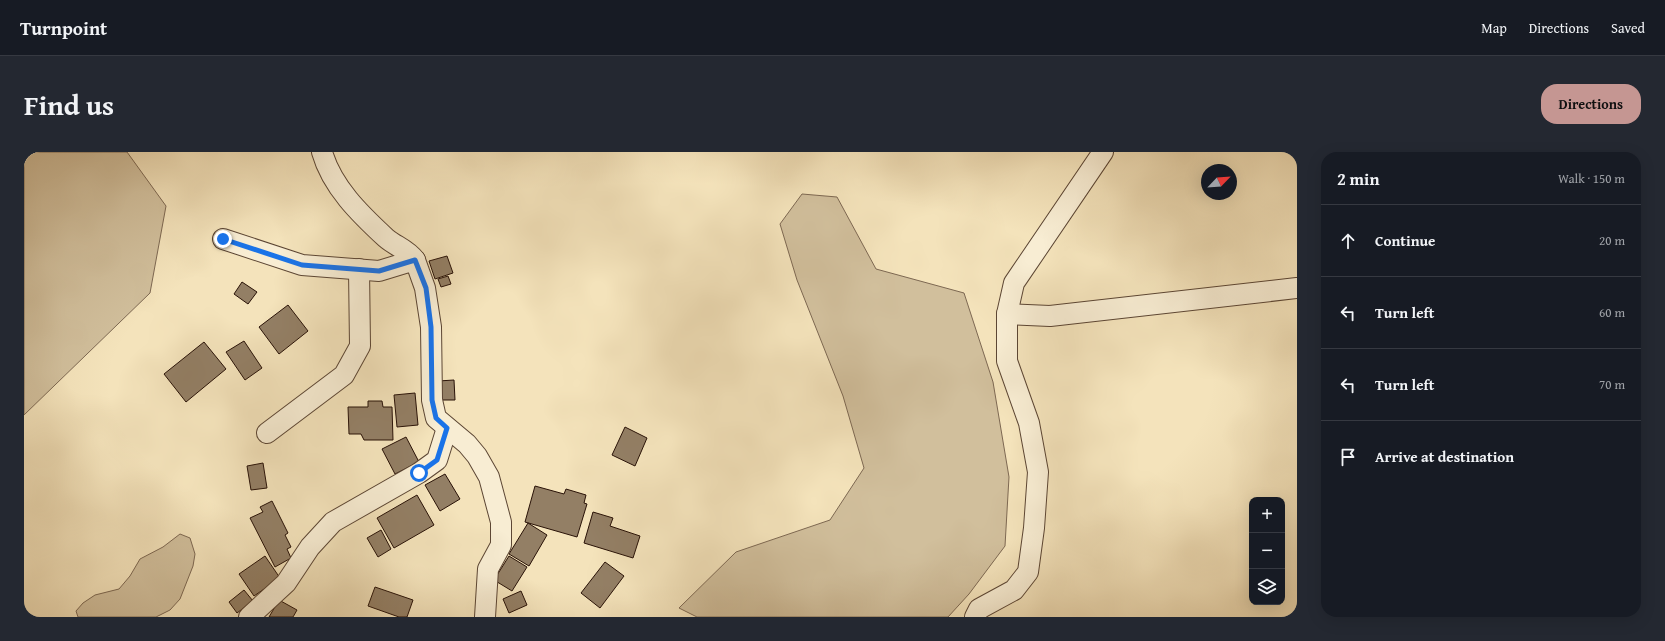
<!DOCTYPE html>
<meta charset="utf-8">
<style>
body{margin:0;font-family:"Gentium Book Plus",serif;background:#242831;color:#f1f3f6}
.controls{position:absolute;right:12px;bottom:12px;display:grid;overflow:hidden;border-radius:8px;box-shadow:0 4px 16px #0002}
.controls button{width:36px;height:36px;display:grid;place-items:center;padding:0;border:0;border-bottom:1px solid #363941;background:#171b24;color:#f1f3f6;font:20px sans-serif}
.compass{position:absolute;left:1177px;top:12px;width:36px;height:36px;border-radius:50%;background:#171b24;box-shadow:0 4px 16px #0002;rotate:65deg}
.stop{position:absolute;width:12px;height:12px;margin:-9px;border:3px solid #1a73e8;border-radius:50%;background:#fff}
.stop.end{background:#1a73e8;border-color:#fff;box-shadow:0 1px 4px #0008}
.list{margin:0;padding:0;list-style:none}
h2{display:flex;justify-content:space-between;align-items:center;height:52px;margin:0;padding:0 16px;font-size:17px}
h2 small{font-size:13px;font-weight:400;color:#9ea1a6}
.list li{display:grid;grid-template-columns:26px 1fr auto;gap:12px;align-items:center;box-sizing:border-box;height:72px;padding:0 16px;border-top:1px solid #363941}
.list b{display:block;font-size:15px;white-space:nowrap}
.list em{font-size:13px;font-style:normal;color:#9ea1a6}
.icon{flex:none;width:22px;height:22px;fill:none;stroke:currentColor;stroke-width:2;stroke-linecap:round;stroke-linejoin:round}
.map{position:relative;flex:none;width:1273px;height:465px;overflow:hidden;border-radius:16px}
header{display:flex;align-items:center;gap:24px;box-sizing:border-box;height:56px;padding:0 20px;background:#171b24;border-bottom:1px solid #363941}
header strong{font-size:19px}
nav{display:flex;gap:22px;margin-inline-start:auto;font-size:14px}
.intro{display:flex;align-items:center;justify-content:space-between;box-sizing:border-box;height:96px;padding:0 24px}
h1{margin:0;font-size:28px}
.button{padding:10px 18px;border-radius:16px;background:#c59692;color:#111;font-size:14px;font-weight:700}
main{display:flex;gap:24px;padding:0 24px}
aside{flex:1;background:#171b24;border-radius:16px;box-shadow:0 4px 16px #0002}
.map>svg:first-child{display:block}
.green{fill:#d1bf9c;stroke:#7d6852}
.building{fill:#937f65;stroke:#291207}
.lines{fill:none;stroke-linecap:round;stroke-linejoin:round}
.street-casing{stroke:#5c4634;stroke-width:22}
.street{stroke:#f8edd3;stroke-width:20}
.route{stroke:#1a73e8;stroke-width:5}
</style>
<header>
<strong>Turnpoint</strong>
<nav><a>Map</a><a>Directions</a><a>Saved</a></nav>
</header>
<div class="intro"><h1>Find us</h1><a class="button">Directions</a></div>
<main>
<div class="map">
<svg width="1273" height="465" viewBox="0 0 1273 465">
<rect width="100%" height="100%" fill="#f4e3bb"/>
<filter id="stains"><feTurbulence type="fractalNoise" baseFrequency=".005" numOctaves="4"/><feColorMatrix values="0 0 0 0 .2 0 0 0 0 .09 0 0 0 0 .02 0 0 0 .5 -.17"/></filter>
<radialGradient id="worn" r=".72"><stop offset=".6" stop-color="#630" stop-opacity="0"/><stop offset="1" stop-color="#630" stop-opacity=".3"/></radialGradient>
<g class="green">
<polygon points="0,0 103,0 142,54 126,141 0,263"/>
<polygon points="778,42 813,45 852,117 940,141 969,230 985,325 981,394 945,442 924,465 673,465 655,456 712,400 806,368 840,316 819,244 773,128 756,72"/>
<polygon points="156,382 166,386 171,402 169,414 156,447 146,458 132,465 54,465 52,459 59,451 71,443 95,437 106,424 116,407 139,395"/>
</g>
<g class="building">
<polygon points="423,104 429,121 411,127 405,109"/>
<polygon points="424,124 427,132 417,135 414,127"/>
<polygon points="218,130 233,140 224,152 210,142"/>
<polygon points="264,153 284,179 255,202 235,175"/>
<polygon points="220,189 238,216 221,228 202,200"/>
<polygon points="180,190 202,217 162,250 140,222"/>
<polygon points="430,228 431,248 415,248 414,229"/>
<polygon points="391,241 394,273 373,275 370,243"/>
<polygon points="344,249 358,249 359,255 368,255 369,288 340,288 337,282 325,282 324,255 344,255"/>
<polygon points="601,275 623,286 611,314 588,303"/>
<polygon points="382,285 395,310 371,322 358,297"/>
<polygon points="239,311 243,336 227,338 223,314"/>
<polygon points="421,322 436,347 416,359 401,333"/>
<polygon points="511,334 540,342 542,337 562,343 560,351 563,352 553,385 501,370"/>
<polygon points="393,343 410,373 370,396 353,366"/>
<polygon points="248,349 264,381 261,383 267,395 263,397 267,406 251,415 226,366 239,360 236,355"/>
<polygon points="569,360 589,366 586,374 616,384 609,406 560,391"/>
<polygon points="504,371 523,383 505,414 485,402"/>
<polygon points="357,378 367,397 354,405 343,386"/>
<polygon points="241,404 256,426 230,444 215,422"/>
<polygon points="485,404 503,415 488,439 470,428"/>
<polygon points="581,410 600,424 576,456 557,441"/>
<polygon points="351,435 389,448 383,465 375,465 344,454"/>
<polygon points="220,438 229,449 213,461 205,450"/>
<polygon points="497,439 503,453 485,461 479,447"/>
<polygon points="255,448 273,458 269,465 245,465"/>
</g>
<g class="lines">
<g class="street-casing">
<g id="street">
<path d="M298,0C308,35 336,62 362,86C371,94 383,97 391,108"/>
<polyline points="199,87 278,113 355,119 391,108 401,136 407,175 408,248 412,266 443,292 453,304 465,325 477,370 477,393 464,417 461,465"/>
<polyline points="983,162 1026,164 1273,136"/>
<polyline points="243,281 320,223 336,194 335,117"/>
<polyline points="225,465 262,431 286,395 309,370 395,321 413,308 423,276"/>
<polyline points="951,465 955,457 990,438 1004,420 1010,376 1014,320 1005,271 983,209 983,162 990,131 1079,0"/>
</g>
</g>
<use href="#street" class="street"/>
</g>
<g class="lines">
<polyline class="route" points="199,87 278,113 355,119 391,108 402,136 407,175 408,248 412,266 423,276 413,308 395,321"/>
</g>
<rect width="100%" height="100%" filter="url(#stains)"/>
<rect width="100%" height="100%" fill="url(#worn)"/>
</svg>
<div class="controls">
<button>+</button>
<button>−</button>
<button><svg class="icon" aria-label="layers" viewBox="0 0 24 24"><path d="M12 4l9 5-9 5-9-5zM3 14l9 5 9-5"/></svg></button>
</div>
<svg class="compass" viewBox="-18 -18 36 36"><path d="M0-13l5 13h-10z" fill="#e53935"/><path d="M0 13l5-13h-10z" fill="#9ea1a6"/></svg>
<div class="stop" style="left:395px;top:321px"></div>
<div class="stop end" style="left:199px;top:87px"></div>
</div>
<aside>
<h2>2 min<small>Walk · 150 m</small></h2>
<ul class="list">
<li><svg class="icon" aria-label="ahead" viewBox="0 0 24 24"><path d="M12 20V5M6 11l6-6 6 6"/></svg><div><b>Continue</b></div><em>20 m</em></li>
<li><svg class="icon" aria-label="left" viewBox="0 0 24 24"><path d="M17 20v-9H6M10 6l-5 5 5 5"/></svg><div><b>Turn left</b></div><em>60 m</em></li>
<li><svg class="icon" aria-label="left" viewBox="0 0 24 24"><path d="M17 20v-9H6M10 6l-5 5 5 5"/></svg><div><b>Turn left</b></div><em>70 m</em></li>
<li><svg class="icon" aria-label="arrive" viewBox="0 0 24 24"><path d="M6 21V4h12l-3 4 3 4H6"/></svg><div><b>Arrive at destination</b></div></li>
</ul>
</aside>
</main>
